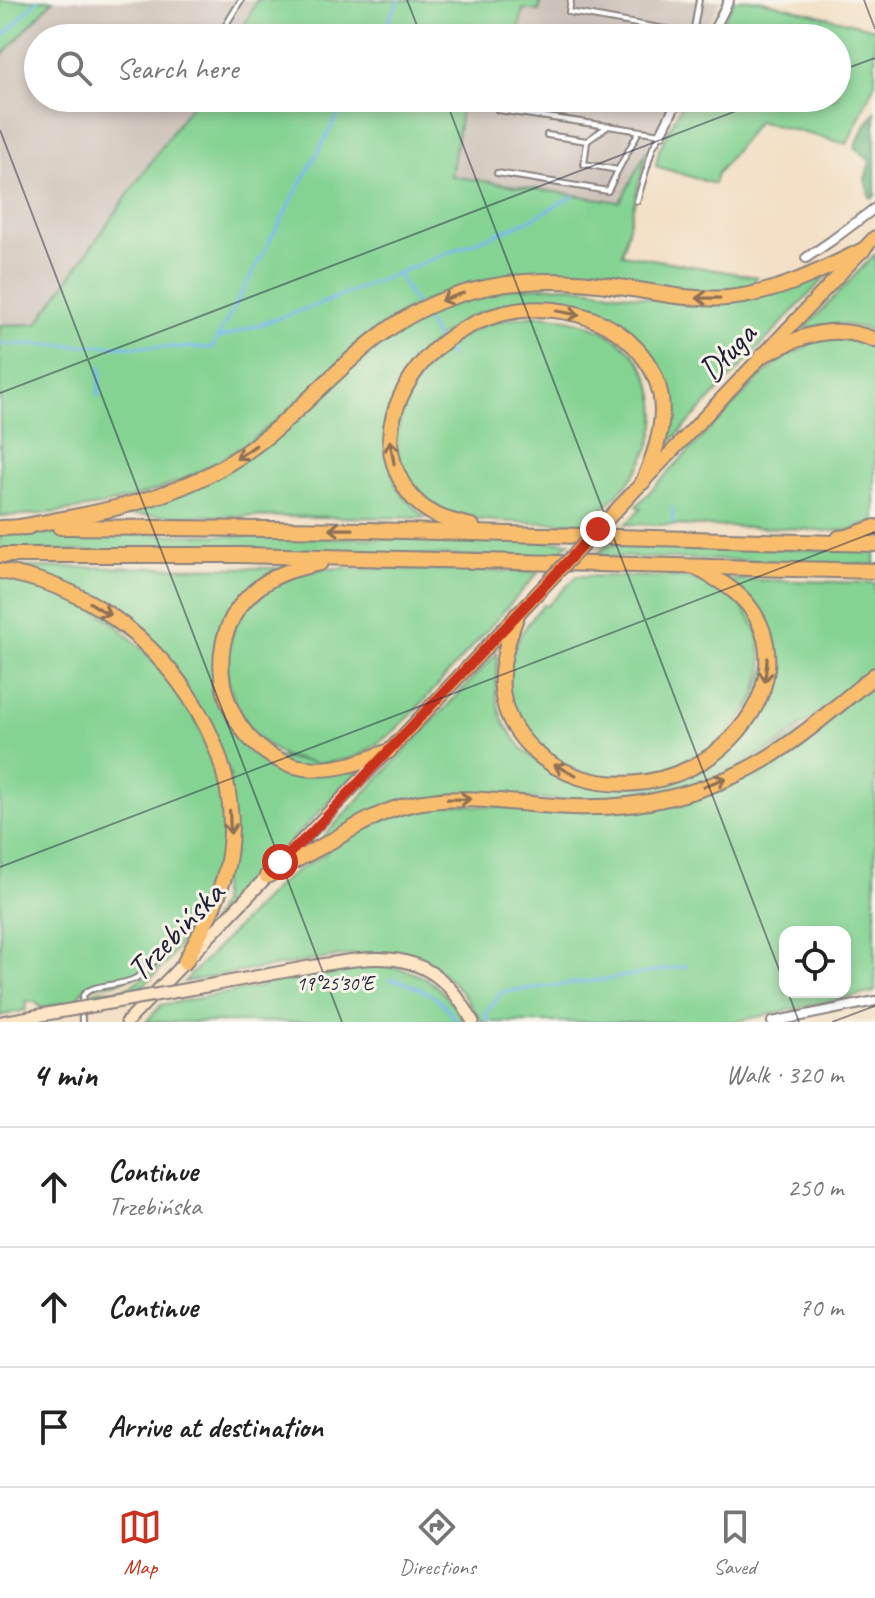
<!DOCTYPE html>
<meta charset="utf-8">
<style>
body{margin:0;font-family:Caveat,sans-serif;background:#f6f6f6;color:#222}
.controls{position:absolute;right:24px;bottom:24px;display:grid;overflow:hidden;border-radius:16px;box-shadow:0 4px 12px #0003}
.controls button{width:72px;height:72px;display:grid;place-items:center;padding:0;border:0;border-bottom:2px solid #e0e0e0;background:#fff;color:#222;font:40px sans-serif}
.stop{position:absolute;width:24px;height:24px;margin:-18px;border:6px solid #c8321e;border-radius:50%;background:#fff}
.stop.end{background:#c8321e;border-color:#fff;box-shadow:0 2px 8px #0008}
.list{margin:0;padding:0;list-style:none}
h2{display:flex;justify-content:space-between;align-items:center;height:104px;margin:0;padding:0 32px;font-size:34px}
h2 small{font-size:26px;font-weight:400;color:#767676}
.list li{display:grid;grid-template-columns:52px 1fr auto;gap:24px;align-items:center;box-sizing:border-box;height:120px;padding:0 32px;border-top:2px solid #e0e0e0}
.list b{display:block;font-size:30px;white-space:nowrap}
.list p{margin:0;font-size:26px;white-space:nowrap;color:#767676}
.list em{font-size:26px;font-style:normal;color:#767676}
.icon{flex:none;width:44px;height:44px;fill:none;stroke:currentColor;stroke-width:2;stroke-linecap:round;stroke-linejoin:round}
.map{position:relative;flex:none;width:875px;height:1022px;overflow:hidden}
.search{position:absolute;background:#fff;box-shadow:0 4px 12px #0003;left:24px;right:24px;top:24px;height:88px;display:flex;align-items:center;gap:20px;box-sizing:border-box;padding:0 28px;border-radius:44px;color:#767676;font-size:30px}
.sheet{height:464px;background:#fff}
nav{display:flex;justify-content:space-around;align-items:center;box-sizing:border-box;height:112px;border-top:2px solid #e0e0e0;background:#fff;font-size:22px;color:#767676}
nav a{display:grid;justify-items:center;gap:4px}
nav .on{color:#c8321e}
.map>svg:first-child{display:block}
.industrial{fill:#cdc2b9}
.green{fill:#84d393;stroke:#537a67;stroke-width:2;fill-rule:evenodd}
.forest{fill:#6bb57d;stroke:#466c5c;stroke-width:2}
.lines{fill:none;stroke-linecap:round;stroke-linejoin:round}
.stream{stroke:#7cb9ef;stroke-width:3}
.service-casing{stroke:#8a8180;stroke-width:8}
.minor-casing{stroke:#8a8180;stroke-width:12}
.secondary-casing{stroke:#8a8180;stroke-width:15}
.primary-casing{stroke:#8a8180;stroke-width:16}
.motorway-casing{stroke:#8a8180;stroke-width:18}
.service{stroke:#fff;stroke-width:4}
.minor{stroke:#fff;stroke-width:8}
.secondary{stroke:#fde5c5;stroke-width:11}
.primary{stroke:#f9be6d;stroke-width:12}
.motorway{stroke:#f9be6d;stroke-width:14}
.secondary-bridge-casing{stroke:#8a8180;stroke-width:15;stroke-linecap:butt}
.primary-bridge-casing{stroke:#8a8180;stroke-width:16;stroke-linecap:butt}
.secondary-bridge{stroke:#fde5c5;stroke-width:11}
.primary-bridge{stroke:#f9be6d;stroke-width:12}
.oneway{stroke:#8e7054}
.route{stroke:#c8321e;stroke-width:10}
.ticks{fill:none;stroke:#22223b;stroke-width:2;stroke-opacity:0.45}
.labels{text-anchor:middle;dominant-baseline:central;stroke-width:6;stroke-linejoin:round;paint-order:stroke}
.street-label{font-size:34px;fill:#22223b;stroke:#f7f3e8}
.ticks-label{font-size:20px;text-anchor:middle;fill:#22223b;stroke:#f7f3e8;stroke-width:6;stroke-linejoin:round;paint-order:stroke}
</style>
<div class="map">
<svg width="875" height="1022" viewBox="0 0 875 1022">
<rect width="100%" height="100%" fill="#f7f3e8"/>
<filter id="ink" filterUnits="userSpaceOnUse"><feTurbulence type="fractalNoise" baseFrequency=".0125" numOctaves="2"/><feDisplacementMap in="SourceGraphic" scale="16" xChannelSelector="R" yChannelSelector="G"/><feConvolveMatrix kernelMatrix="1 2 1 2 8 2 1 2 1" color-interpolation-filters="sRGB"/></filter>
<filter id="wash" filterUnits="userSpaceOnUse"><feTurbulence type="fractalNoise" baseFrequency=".006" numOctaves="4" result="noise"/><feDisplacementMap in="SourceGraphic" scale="32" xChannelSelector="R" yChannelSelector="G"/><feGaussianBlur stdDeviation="1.8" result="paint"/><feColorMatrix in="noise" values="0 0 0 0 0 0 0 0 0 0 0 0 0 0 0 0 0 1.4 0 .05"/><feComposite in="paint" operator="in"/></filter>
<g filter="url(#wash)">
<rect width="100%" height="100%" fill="#f3e0c6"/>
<g class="industrial">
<polygon points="53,0 257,0 238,38 38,38 38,98 196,98 37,324 0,325 0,58"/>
<polygon points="524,0 721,0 702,38 517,38"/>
<polygon points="463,98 673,98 621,202 451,176"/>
</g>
<g class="green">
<polygon points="0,0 53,0 0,58"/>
<polygon points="257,0 541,0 539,11 523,9 517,38 238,38"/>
<polygon points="734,0 759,0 875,29 875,83 847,144 758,121 717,174 714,184 656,166 659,150 685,98 837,98 837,38 715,38"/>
<path d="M196,98H463L451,176L620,202L647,150L622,254L757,277L747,291C733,292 718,293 704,293C685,293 664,288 644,285C572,275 518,266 447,292C371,319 337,369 279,418C198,488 106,514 0,516V325L37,324Z"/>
<path d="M875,254V332C852,323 827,322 803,330Z"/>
<path d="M831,271L663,450C667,434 670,418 669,402C668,387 662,374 655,361C616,290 503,287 444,333C432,342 424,353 415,365C409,374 397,385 395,395C394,403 395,412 395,420C395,440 394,460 394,481C402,497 413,507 427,518L115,515L191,490L385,337L443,305L508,288L572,286L681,303Z"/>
<path d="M539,315C562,317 584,321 605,332C652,357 669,410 644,458C631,485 609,501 589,523C551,522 471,526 438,509C431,505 425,500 420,494C366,441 418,356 475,330C495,320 517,317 539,315Z"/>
<polygon points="827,338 860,341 875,347 875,521 853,530 827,531 784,528 626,524 641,508 636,506 757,380 785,357 806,347 807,342"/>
<polygon points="87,533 570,542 555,557 0,550 0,534"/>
<polygon points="607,544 875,551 875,565 597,556"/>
<polygon points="21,567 279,568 217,642 215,662 216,678 264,756 362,768 208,927 220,904 230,775 155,646"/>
<polygon points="338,568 539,572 412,714 392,733 364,753 354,758 318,764 283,756 256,737 236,707 227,677 228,644 241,614 266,588 309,570"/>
<path d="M0,576C38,584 82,598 113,623C181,678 233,760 224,851C221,874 212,895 203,915L200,914L167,962L139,990L85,1000C94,984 110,994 125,988C143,981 160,961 171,946L163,944L138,974L120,982L85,988L81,992L77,1002L40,1008L36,1002L25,1001L26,1010L0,1016Z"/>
<path d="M577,576L677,577L699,580L719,588L740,604L758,633L763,667L755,695L739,722L712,749L689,763L642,778H609L576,771L537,748L515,717L507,691L510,647L514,648C522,631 530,618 543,605L547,606Z"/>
<polygon points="724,579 875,583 875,669 781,742 729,772 682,789 608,802 451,795 322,840 323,837 498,652 496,693 499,709 504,723 523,750 544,766 647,787 739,737 772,654"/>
<path d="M875,683V992L733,1022H482C470,1005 460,986 443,974C428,964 410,957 392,954C366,950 338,957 312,961C269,967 227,974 184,982L278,885L297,870L326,853L325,850L399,812L451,804L545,810L713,790ZM785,932H845V992H785Z"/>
<path d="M370,965C416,967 442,981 464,1022H146L161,1005L261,987V983L331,970Z"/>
</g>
<polygon class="forest" points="875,112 875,196 870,198 865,180 870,161 855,147 864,127"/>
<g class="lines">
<g class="stream">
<polyline points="379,38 399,0"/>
<polyline points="0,40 37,0"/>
<polyline points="398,273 403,284 416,304"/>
<polyline points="423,316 437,339"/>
<polyline points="217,339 320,304 528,221 573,196"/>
<polyline points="0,344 212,348 347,98"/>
<polyline points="445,349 451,357"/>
<polyline points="98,396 101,366"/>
<polyline points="673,522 673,508"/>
<path d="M389,979C416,984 443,997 457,1022"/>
<polyline points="489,1022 485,1015 502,992 609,979 687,966"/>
</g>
</g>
</g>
<g filter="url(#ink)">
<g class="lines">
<g class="service-casing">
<g id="service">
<polyline points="571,0 569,12 693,34 699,0"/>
<polyline points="218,38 241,0"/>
<polyline points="498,110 608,126"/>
<polyline points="547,135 587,141 608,126 661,134 653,147 637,201"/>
<polyline points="587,142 584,164 618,170 639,131"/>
<polyline points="497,173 608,191 618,170"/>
<path d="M82,1022C82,1015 80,1003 83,996C89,983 123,987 136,978C148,971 158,956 167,946"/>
</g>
</g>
<g class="minor-casing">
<g id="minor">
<polyline points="710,38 729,0"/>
<polyline points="661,134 679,98"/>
<polyline points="806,258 831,241 875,208"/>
<polyline points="772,1022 875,1001"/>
</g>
</g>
<g class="secondary-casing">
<g id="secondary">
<path d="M212,985C244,979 276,973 309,967C382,954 433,946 473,1022"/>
<polyline points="2,1022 41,1015"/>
<polyline points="127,1022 385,754"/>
</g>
</g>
<g class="primary-casing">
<g id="primary">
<polyline points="620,506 875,237"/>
<polyline points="389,751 530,601"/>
</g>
</g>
<g class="motorway-casing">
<g id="motorway">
<path d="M763,355C802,336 832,322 875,340"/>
<path d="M472,526C458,523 444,520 432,513C416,504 404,489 397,472C386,446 389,422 401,396C428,338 490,304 554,310C584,313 614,325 635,347C675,389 664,434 643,482"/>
<path d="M19,527C98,513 179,500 246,452C321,400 365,323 458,295C512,278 564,278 619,287C655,292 691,301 727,298C776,294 820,271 863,250"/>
<polyline points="60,527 367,530 875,544"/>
<polyline points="0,528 28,527"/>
<polyline points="839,538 847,537 875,527"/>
<polyline points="0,555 240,555 875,571"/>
<path d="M320,563C293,569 269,575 249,596C193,651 227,756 305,768C335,772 361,762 389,751"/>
<path d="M0,571C34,577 67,588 96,606C179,657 243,755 229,855C223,894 203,928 185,962"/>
<path d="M517,615C498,665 490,709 533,750C589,802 680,791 732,738C750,719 764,696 767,669C769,646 763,624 749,606C735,588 714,578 695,567"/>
<path d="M267,876C286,865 306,855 326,844C352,829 378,812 408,805C462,792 517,805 571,807C637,810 707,794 764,760C804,736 839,704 875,675"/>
</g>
</g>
<use href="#service" class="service"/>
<use href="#minor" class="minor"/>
<use href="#secondary" class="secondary"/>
<use href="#primary" class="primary"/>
<use href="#motorway" class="motorway"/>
<g class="secondary-bridge-casing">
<polyline id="secondary-bridge" points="41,1015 212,985"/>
</g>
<g class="primary-bridge-casing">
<polyline id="primary-bridge" points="530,601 620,506"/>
</g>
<use href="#secondary-bridge" class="secondary-bridge"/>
<use href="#primary-bridge" class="primary-bridge"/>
</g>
<defs><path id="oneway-shaft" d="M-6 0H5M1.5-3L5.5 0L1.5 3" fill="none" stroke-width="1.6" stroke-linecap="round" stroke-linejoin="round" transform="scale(2)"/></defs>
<g class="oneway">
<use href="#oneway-shaft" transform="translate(452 297) rotate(161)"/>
<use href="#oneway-shaft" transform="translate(708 298) rotate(-179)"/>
<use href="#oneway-shaft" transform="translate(568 313) rotate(11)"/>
<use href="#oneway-shaft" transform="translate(246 452) rotate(145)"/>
<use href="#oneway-shaft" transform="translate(392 452) rotate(-100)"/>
<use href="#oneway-shaft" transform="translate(341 529) rotate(-179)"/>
<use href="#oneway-shaft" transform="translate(100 609) rotate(32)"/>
<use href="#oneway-shaft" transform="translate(766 670) rotate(96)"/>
<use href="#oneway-shaft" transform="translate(565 770) rotate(-155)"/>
<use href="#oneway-shaft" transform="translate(715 782) rotate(-21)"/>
<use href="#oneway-shaft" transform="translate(459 799) rotate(-1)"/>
<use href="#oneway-shaft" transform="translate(230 822) rotate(88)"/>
</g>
</g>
<g class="lines" filter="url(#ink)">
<polyline class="route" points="280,862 310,834 598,529"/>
</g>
<path class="ticks" d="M407,0L422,38M864,0L875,29M837,72L875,58M445,98L785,985M0,130L342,1022M0,393L770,98M0,867L875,532M788,992L799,1022M832,1022L875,1006"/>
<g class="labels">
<g class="street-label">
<text transform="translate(727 352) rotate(-47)">Długa</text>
<text transform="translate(175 931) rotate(-46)">Trzebińska</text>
</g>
</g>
<g class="ticks-label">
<text x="335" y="990">19°25'30"E</text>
</g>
</svg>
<div class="controls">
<button><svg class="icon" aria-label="locate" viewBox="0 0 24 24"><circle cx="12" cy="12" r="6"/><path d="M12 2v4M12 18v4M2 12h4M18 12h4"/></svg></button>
</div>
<div class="stop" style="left:280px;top:862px"></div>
<div class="stop end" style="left:598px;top:529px"></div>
<div class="search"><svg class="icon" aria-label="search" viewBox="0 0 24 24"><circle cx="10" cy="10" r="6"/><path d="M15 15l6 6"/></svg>Search here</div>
</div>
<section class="sheet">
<h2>4 min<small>Walk · 320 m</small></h2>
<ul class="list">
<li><svg class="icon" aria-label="ahead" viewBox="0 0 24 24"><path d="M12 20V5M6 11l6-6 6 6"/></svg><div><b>Continue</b><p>Trzebińska</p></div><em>250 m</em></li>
<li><svg class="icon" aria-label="ahead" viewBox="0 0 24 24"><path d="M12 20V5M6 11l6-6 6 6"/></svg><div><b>Continue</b></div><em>70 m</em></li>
<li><svg class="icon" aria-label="arrive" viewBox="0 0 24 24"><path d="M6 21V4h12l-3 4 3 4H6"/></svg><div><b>Arrive at destination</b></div></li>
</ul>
</section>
<nav>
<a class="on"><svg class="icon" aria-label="map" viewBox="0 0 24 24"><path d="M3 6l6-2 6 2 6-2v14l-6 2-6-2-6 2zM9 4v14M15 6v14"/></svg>Map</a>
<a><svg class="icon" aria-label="directions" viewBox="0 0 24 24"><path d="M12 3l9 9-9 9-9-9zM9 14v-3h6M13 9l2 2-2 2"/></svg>Directions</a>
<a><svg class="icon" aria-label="saved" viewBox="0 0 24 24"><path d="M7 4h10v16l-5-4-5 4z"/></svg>Saved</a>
</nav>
